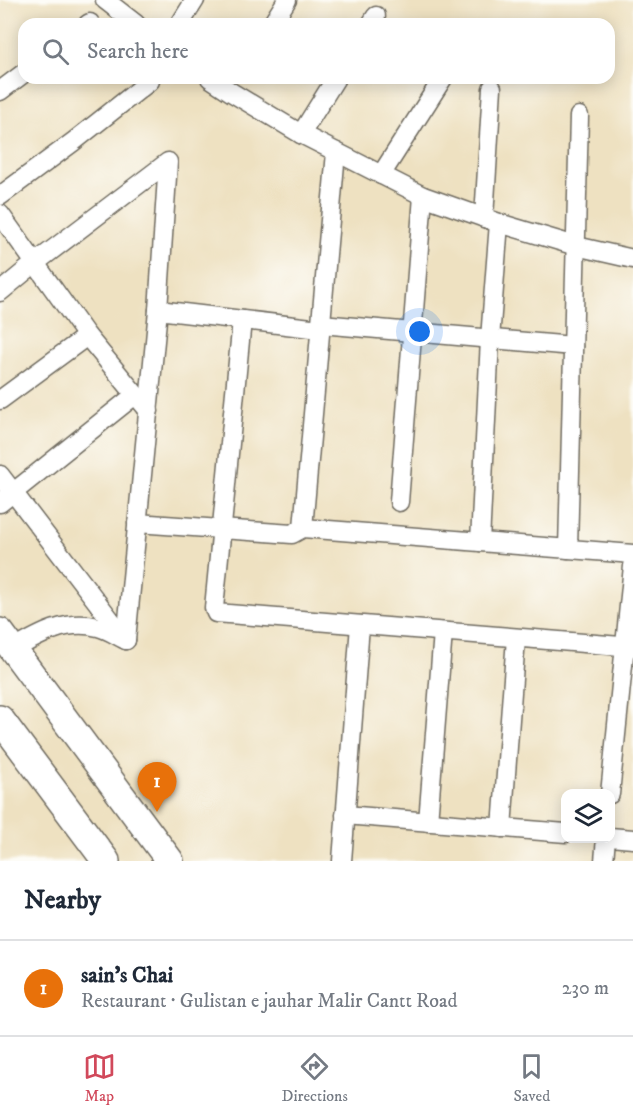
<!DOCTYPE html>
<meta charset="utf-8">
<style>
body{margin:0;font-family:"IM FELL DW Pica",serif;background:#f2f2f3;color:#1f2937}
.controls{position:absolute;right:18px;bottom:18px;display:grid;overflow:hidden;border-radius:12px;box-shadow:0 3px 15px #0003}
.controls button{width:54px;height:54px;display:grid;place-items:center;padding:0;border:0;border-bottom:2px solid #e0e1e3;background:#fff;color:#1f2937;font:30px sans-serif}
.you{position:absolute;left:420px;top:332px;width:21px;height:21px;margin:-15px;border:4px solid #fff;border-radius:50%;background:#1a73e8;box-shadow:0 0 0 9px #1a73e833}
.badge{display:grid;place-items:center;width:39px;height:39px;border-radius:50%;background:#d1495b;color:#fff;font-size:20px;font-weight:700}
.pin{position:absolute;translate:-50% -50px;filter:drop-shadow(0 2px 3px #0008)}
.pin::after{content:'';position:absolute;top:32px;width:21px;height:18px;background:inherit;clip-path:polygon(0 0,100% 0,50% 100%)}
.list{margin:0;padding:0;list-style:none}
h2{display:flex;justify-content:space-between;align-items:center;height:78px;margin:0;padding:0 24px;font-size:26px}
h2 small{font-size:20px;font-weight:400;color:#747a83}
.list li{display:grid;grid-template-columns:39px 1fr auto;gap:18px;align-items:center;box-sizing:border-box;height:96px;padding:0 24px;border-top:2px solid #e0e1e3}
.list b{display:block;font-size:22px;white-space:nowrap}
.list p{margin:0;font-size:20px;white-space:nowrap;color:#747a83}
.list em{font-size:20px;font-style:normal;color:#747a83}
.icon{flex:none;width:33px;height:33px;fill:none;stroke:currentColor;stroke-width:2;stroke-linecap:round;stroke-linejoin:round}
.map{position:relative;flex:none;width:633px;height:861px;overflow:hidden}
.search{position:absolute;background:#fff;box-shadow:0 3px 15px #0003;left:18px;right:18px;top:18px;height:66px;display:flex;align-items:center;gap:15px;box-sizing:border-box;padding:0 21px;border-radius:18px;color:#747a83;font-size:22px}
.sheet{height:174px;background:#fff}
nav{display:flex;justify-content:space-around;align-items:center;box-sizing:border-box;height:84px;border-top:2px solid #e0e1e3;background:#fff;font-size:16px;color:#747a83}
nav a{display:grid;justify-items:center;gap:3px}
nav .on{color:#d1495b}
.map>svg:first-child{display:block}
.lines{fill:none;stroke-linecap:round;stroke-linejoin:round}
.street-casing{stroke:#6f6b60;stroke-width:21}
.secondary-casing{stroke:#6f6b60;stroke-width:30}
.street{stroke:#fff;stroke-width:18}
.secondary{stroke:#fff;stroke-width:27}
</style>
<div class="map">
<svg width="633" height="861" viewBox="0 0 633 861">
<rect width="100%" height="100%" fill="#fdfcf7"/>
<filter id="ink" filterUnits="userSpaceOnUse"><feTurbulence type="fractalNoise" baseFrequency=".0167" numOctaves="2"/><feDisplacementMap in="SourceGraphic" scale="12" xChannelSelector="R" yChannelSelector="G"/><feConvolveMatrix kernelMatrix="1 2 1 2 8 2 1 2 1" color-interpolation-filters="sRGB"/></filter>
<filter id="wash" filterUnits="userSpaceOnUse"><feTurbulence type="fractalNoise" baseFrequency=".008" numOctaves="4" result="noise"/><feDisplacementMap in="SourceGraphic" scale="24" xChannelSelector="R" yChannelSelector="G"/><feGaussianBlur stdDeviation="1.35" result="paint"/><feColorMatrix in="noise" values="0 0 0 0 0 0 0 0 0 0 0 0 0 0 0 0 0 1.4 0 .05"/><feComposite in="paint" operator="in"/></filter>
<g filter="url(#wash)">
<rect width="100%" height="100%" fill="#eee1c1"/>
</g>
<g filter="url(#ink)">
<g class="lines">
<g class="street-casing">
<g id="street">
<polyline points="105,0 136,24"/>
<polyline points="88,24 90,23"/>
<polyline points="180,24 195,0"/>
<polyline points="272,24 287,0"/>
<polyline points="371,24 376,16"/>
<polyline points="210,78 231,92 301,134 423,196 499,223 576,246 633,259"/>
<polyline points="0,91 24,73"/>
<polyline points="301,134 336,78"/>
<polyline points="381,175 443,78"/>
<polyline points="0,196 73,142 150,81"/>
<polyline points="0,214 87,336 149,411"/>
<polyline points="484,218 492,88"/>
<polyline points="0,292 35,263 168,162 158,310 126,640"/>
<polyline points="158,310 320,329"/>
<polyline points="242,320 214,608 216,613 633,647"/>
<polyline points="321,324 573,346"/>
<polyline points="0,400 87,336"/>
<polyline points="0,475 126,640"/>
<polyline points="399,502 423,196"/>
<polyline points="0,503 135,395"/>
<polyline points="137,523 292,534 303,528 633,554"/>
<polyline points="303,528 336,152"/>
<polyline points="480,542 490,339 499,223"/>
<polyline points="568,549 579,116"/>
<path d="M13,650C40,634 66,619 98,627C107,629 116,635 124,639"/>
<polyline points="610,794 633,566"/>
<polyline points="345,815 566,833"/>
<polyline points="428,822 443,632"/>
<polyline points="502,828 516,638"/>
<polyline points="610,837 633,839"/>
<polyline points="342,861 360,625"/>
<polyline points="604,861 606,838"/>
</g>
</g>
<g class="secondary-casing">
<g id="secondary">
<polyline points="0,632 170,861"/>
<polyline points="0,719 106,861"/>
</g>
</g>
<use href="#street" class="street"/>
<use href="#secondary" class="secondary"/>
</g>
</g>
</svg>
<div class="controls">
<button><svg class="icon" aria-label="layers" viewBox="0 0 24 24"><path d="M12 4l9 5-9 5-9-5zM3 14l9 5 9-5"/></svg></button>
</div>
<div class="you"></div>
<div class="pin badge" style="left:157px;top:812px;background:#e8710a">1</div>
<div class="search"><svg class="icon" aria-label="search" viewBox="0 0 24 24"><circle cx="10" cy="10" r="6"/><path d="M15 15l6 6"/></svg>Search here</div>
</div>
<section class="sheet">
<h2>Nearby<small></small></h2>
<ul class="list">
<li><span class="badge" style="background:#e8710a">1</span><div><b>sain's Chai</b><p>Restaurant · Gulistan e jauhar Malir Cantt Road</p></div><em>230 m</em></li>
</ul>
</section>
<nav>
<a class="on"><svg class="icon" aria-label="map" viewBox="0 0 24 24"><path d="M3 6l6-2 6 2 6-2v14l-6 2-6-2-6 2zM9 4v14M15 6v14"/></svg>Map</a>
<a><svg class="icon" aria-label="directions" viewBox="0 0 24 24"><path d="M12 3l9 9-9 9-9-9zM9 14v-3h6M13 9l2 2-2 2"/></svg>Directions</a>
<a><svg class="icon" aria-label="saved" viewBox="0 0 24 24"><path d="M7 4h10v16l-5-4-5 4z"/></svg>Saved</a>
</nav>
